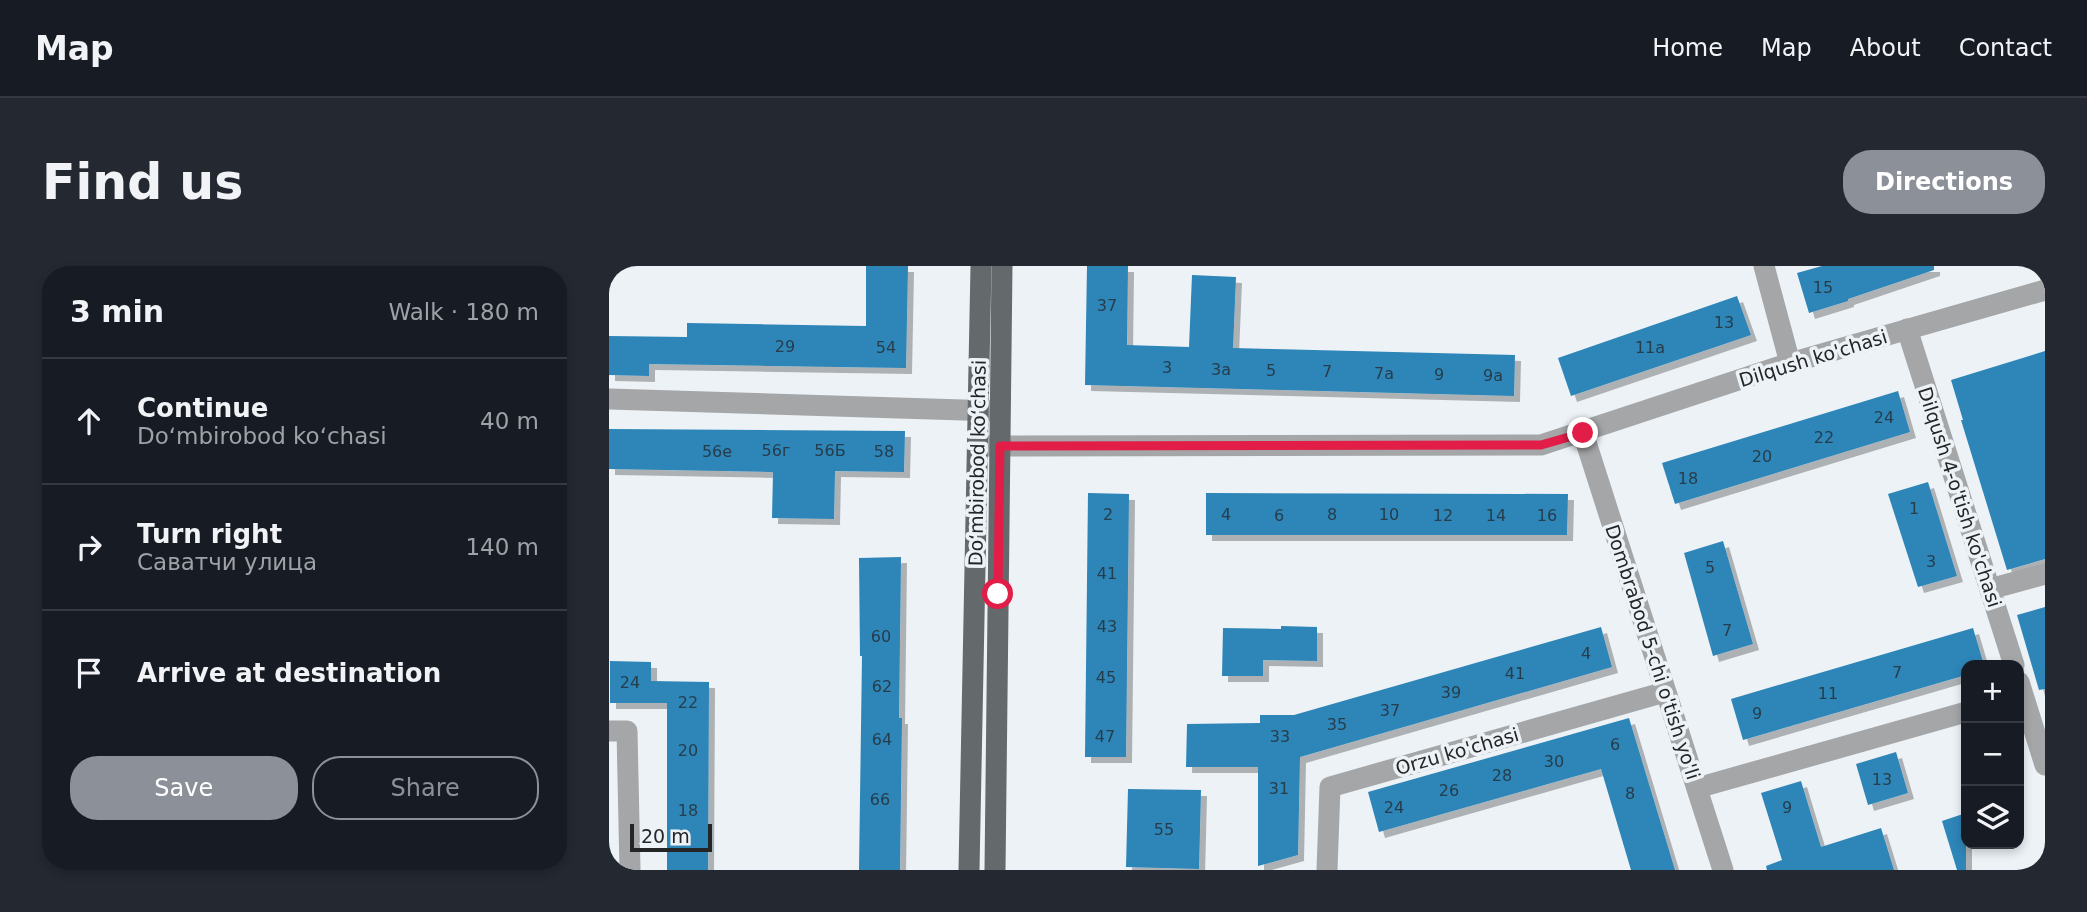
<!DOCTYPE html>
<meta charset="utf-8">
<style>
body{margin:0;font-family:"DejaVu Sans",sans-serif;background:#242831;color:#f1f3f6}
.controls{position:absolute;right:21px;bottom:21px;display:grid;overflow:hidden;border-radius:14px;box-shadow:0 4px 10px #0003}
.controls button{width:63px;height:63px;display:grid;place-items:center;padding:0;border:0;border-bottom:2px solid #363941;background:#171b24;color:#f1f3f6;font:35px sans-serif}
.scale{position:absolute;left:21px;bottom:18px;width:82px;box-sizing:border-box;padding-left:7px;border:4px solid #232527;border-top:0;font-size:19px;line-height:24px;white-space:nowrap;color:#232527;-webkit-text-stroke:5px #ecf2f6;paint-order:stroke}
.stop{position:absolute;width:21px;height:21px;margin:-16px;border:5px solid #e11d48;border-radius:50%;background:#fff}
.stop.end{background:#e11d48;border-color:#fff;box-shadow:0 2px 7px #0008}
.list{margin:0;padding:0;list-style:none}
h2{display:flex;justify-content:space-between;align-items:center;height:91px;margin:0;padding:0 28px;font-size:30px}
h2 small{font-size:23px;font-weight:400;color:#9ea1a6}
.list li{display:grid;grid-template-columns:46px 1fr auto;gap:21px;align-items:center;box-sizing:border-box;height:126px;padding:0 28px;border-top:2px solid #363941}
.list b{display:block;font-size:26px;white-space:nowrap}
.list p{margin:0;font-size:23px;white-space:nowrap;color:#9ea1a6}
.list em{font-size:23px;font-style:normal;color:#9ea1a6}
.actions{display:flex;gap:14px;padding:21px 28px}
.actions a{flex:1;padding:16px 0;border:2px solid #8c9099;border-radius:28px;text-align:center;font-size:24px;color:#8c9099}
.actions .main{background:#8c9099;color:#fff}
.icon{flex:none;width:38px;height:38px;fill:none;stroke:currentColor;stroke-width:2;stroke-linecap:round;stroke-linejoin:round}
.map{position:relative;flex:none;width:1436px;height:604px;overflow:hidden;border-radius:28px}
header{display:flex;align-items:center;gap:42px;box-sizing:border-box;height:98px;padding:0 35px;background:#171b24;border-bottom:2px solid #363941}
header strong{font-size:33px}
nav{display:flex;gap:38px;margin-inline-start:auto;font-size:24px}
.intro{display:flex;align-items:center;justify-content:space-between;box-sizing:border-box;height:168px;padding:0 42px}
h1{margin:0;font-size:49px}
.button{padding:18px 32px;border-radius:28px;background:#8c9099;color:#fff;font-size:24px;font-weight:700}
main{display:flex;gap:42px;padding:0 42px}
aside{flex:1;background:#171b24;border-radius:28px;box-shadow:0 4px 10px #0003}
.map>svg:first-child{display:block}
.building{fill:#2d85b8;filter:url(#shadow)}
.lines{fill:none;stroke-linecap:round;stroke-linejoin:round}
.minor{stroke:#a4a6a8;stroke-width:21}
.major{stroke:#64696c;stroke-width:21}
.route{stroke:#e11d48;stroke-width:9}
.labels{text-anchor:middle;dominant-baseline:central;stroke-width:7;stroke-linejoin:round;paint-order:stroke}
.number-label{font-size:16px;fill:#263d4b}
.street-label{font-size:19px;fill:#232527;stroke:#ecf2f6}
</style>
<header>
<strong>Map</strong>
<nav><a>Home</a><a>Map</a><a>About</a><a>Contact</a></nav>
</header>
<div class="intro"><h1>Find us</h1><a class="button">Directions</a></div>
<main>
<aside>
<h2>3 min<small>Walk · 180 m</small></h2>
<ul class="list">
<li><svg class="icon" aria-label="ahead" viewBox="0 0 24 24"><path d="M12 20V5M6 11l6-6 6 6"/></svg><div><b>Continue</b><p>Doʻmbirobod koʻchasi</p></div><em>40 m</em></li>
<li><svg class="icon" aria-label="right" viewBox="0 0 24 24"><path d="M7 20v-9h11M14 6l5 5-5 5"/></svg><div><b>Turn right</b><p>Саватчи улица</p></div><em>140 m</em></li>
<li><svg class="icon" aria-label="arrive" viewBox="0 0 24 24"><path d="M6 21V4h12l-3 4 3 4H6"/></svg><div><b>Arrive at destination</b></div></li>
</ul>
<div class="actions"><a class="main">Save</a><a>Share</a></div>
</aside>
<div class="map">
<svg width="1436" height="604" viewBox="0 0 1436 604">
<defs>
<filter id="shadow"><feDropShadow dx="6" dy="6" stdDeviation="0" flood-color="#0004"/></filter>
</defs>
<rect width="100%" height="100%" fill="#ecf2f6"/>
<g class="building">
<polygon points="257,0 299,0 297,102 40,98 40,110 0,109 0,70 78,71 78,57 257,60"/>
<polygon points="478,0 519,0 518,79 580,81 583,9 627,11 624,82 906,89 905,130 476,119"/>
<polygon points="1213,0 1325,0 1325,4 1239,33 1239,35 1200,47 1188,7"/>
<polygon points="1128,30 1142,69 962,130 949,92"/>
<polygon points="1436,85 1436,293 1398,304 1352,154 1354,154 1342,114"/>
<polygon points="1289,125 1301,166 1066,238 1053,197"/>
<polygon points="0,163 296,165 295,206 226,205 225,253 163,252 164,206 0,203"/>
<polygon points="1319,216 1348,310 1309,321 1279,228"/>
<polygon points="479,227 520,228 517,491 476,491"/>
<polygon points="597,227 959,228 958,269 597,269"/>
<polygon points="1114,275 1144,378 1104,390 1075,287"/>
<polygon points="292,291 290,452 293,452 291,604 250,604 253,390 251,390 250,292"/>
<polygon points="1436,341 1436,423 1430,424 1408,349"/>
<polygon points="672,360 708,361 708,395 654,394 654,410 613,410 614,362 672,363"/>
<polygon points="992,361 1003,401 691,491 689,589 649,600 649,501 577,501 578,458 651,457 651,449 685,449"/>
<polygon points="1364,362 1375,399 1357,399 1357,409 1134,474 1122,433"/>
<polygon points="1,395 42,396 42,415 100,416 99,604 58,604 58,437 1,437"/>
<polygon points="1020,452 1066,604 1022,604 992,503 770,566 759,526"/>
<polygon points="1287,486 1299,527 1259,539 1247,498"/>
<polygon points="1192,515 1212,581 1272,562 1285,604 1158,604 1157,600 1173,594 1152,527"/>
<polygon points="519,523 592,524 590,603 517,601"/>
<polygon points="1357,547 1357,604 1348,604 1333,555"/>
</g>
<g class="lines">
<g class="minor">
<polyline points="1155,0 1181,97"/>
<polyline points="1298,63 1405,399"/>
<polyline points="0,133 386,145"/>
<polyline points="974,167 1114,604"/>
<polyline points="373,180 932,179 1181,97 1436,24"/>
<polyline points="1381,323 1436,308"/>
<polyline points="1410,416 1436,499"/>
<polyline points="0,465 18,465 21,604"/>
<polyline points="1088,522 1357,446"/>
<polyline points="718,604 721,521 1056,426"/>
</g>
<g class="major">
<polyline points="360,604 372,0"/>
<polyline points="386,604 393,0"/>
</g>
</g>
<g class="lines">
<polyline class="route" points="389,328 391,180 932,179 974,167"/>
</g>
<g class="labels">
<g class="number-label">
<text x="1214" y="21">15</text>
<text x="498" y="39">37</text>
<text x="1115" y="56">13</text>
<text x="176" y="80">29</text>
<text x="277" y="81">54</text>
<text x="1041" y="81">11a</text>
<text x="558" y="101">3</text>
<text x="612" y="103">3a</text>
<text x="662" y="104">5</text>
<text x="718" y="105">7</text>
<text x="775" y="107">7a</text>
<text x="830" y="108">9</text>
<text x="884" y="109">9a</text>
<text x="1275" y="151">24</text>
<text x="1215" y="171">22</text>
<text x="167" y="184">56г</text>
<text x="221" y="184">56Б</text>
<text x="108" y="185">56е</text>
<text x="275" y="185">58</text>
<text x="1153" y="190">20</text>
<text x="1079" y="212">18</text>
<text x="1305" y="242">1</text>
<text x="499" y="248">2</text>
<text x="617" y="248">4</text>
<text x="723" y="248">8</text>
<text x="780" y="248">10</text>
<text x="670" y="249">6</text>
<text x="834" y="249">12</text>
<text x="887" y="249">14</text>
<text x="938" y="249">16</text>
<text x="1322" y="295">3</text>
<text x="1101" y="301">5</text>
<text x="498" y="307">41</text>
<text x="498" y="360">43</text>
<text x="1118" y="364">7</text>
<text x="272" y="370">60</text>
<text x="977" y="387">4</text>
<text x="1288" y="406">7</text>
<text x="906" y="407">41</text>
<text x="497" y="411">45</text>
<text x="21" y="416">24</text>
<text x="273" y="420">62</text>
<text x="842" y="426">39</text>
<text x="1219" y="427">11</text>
<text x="79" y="436">22</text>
<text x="781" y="444">37</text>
<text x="1148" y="447">9</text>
<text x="728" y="458">35</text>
<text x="496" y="470">47</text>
<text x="671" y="470">33</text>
<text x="273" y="473">64</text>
<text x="1006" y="478">6</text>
<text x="79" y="484">20</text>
<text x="945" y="495">30</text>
<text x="893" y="509">28</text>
<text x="1273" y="513">13</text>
<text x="670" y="522">31</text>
<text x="840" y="524">26</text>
<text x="1021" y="527">8</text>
<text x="271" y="533">66</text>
<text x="785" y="541">24</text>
<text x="1178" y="541">9</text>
<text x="79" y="544">18</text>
<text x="555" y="563">55</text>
</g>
<g class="street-label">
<text transform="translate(1204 92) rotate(-17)">Dilqush ko'chasi</text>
<text transform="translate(368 197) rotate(-89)">Doʻmbirobod koʻchasi</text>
<text transform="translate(1351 231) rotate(72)">Dilqush 4-o'tish ko'chasi</text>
<text transform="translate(1044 386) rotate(72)">Dombrabod 5-chi o'tish yo'li</text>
<text transform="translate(848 485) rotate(-16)">Orzu ko'chasi</text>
</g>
</g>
</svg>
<div class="controls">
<button>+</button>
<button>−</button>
<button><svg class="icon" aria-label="layers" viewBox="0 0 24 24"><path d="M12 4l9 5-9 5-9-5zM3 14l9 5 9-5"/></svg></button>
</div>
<div class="scale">20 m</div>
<div class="stop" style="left:389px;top:328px"></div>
<div class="stop end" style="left:974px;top:167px"></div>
</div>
</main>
